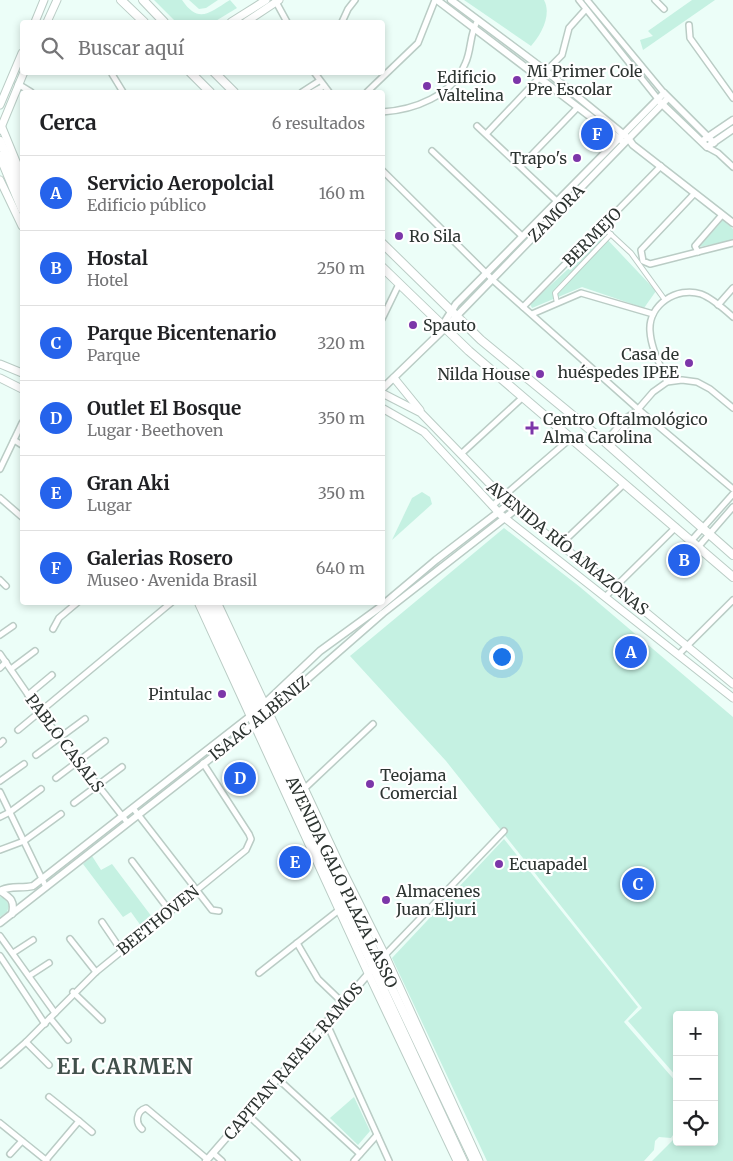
<!DOCTYPE html>
<html lang="es">
<meta charset="utf-8">
<style>
body{margin:0;font-family:Merriweather,serif;background:#f2f2f2;color:#202124}
.controls{position:absolute;right:15px;bottom:15px;display:grid;overflow:hidden;border-radius:5px;box-shadow:0 2px 8px #0003}
.controls button{width:45px;height:45px;display:grid;place-items:center;padding:0;border:0;border-bottom:1px solid #e0e0e0;background:#fff;color:#202124;font:25px sans-serif}
.you{position:absolute;left:501px;top:656px;width:18px;height:18px;margin:-12px;border:4px solid #fff;border-radius:50%;background:#1a73e8;box-shadow:0 0 0 8px #1a73e833}
.badge{display:grid;place-items:center;width:32px;height:32px;border-radius:50%;background:#2563eb;color:#fff;font-size:16px;font-weight:700}
.pin{position:absolute;translate:-50% -50%;border:2px solid #fff;box-shadow:0 1px 5px #0006}
.list{margin:0;padding:0;list-style:none}
h2{display:flex;justify-content:space-between;align-items:center;height:65px;margin:0;padding:0 20px;font-size:21px}
h2 small{font-size:16px;font-weight:400;color:#757577}
.list li{display:grid;grid-template-columns:32px 1fr auto;gap:15px;align-items:center;box-sizing:border-box;height:75px;padding:0 20px;border-top:1px solid #e0e0e0}
.list b{display:block;font-size:19px;white-space:nowrap}
.list p{margin:0;font-size:16px;white-space:nowrap;color:#757577}
.list em{font-size:16px;font-style:normal;color:#757577}
.icon{flex:none;width:28px;height:28px;fill:none;stroke:currentColor;stroke-width:2;stroke-linecap:round;stroke-linejoin:round}
.map{position:relative;flex:none;width:733px;height:1161px;overflow:hidden}
.search{position:absolute;background:#fff;box-shadow:0 2px 8px #0003;left:20px;top:20px;width:365px;height:55px;display:flex;align-items:center;gap:12px;box-sizing:border-box;padding:0 18px;border-radius:5px;color:#757577;font-size:19px}
.panel{position:absolute;background:#fff;box-shadow:0 2px 8px #0003;left:20px;top:90px;width:365px;height:515px;border-radius:5px}
.map>svg:first-child{display:block}
.green{fill:#c5f1e2}
.lines{fill:none;stroke-linecap:round;stroke-linejoin:round}
.pedestrian-casing{stroke:#baccc5;stroke-width:6}
.minor-casing{stroke:#baccc5;stroke-width:8}
.tertiary-casing{stroke:#baccc5;stroke-width:9}
.secondary-casing{stroke:#baccc5;stroke-width:9}
.primary-casing{stroke:#baccc5;stroke-width:10}
.pedestrian{stroke:#fff;stroke-width:4}
.minor{stroke:#fff;stroke-width:5}
.tertiary{stroke:#fff;stroke-width:6}
.secondary{stroke:#fff;stroke-width:7}
.primary{stroke:#fff;stroke-width:8}
.poi-dot{fill:#7c36a9;stroke:#fff;stroke-width:2}
.labels{text-anchor:middle;dominant-baseline:central;stroke-width:4.5;stroke-linejoin:round;paint-order:stroke}
.poi-label{font-size:16px;fill:#2d3431;stroke:#fff;text-anchor:start}
.street-label{font-size:16px;fill:#2d3431;stroke:#fff}
.district-label{font-size:21px;font-weight:bold;letter-spacing:1px;fill:#41504b;stroke:#fff}
</style>
<div class="map">
<svg width="733" height="1161" viewBox="0 0 733 1161">
<rect width="100%" height="100%" fill="#ecfef8"/>
<g class="green">
<path d="M154,0H182C199,25 210,12 230,0L237,8L214,22H176Z"/>
<polygon points="189,0 218,0 206,8 199,9"/>
<path d="M464,0H544C552,15 541,35 531,46Z"/>
<polygon points="692,0 715,0 643,50 640,40 653,36 648,31"/>
<polygon points="723,220 733,229 733,240 699,247"/>
<polygon points="604,236 656,291 644,308 582,287 532,308 530,304"/>
<polygon points="422,492 430,497 432,504 392,540 412,498"/>
<polygon points="504,528 580,587 733,717 733,1161 652,1161 677,1136 677,1142 714,1142 714,1015 677,1015 677,1077 628,1021 642,1008 446,761 350,656"/>
<polygon points="504,839 638,1007 624,1022 677,1083 677,1129 671,1138 659,1137 655,1141 654,1150 644,1161 487,1161 392,958"/>
<polygon points="92,856 101,870 112,864 152,917 141,926 131,912 123,917 83,864"/>
<polygon points="0,897 5,898 9,906 7,912 0,917"/>
<polygon points="354,1097 370,1131 358,1145 330,1118"/>
</g>
<g class="lines">
<g class="pedestrian-casing">
<g id="pedestrian">
<polyline points="603,227 631,253 665,300"/>
<polyline points="557,303 555,293 611,234"/>
</g>
</g>
<g class="minor-casing">
<g id="minor">
<polyline points="275,0 287,22"/>
<polyline points="579,0 658,99"/>
<polyline points="587,0 664,93"/>
<polyline points="655,0 664,9"/>
<polyline points="342,22 348,9 355,0"/>
<polyline points="689,25 690,38 733,98"/>
<polyline points="546,71 562,55 569,28 586,9"/>
<polyline points="314,72 329,92"/>
<polyline points="112,74 123,92"/>
<polyline points="18,84 31,92"/>
<polyline points="302,92 319,81"/>
<polyline points="313,92 324,86"/>
<polyline points="367,92 418,43 435,0"/>
<path d="M382,112C414,110 452,96 465,64C472,50 469,34 478,20"/>
<polyline points="477,126 562,206"/>
<polyline points="487,133 539,78"/>
<polyline points="707,147 718,153 733,167"/>
<polyline points="432,151 522,236"/>
<polyline points="521,166 577,108"/>
<polyline points="382,170 495,282 638,409 733,489"/>
<polyline points="694,194 641,250 643,261 650,264 733,243"/>
<polyline points="698,252 695,246 722,215"/>
<polyline points="718,305 733,288"/>
<polyline points="523,307 661,166"/>
<polyline points="532,314 581,293 653,314"/>
<polyline points="382,319 399,284"/>
<path d="M667,382C661,366 651,349 650,331C648,305 677,286 701,294C712,298 724,309 733,317"/>
<polyline points="14,440 22,445"/>
<polyline points="605,442 626,418 634,413"/>
<polyline points="610,447 640,407 653,392 667,382 682,380 697,382 710,389 733,408"/>
<polyline points="461,454 523,397"/>
<polyline points="0,469 22,423"/>
<polyline points="0,498 22,517"/>
<polyline points="492,506 571,438"/>
<polyline points="692,540 733,494"/>
<polyline points="560,545 624,484"/>
<polyline points="699,546 733,507"/>
<polyline points="0,580 6,586"/>
<polyline points="606,596 676,527"/>
<polyline points="53,629 59,618 78,602"/>
<polyline points="0,635 13,626"/>
<polyline points="0,654 40,712 127,822"/>
<polyline points="679,654 733,600"/>
<polyline points="0,668 6,662"/>
<polyline points="11,669 35,651"/>
<polyline points="28,695 52,675"/>
<polyline points="18,730 172,602"/>
<polyline points="0,744 3,741"/>
<polyline points="36,755 85,719"/>
<polyline points="56,778 105,741"/>
<polyline points="0,781 24,764"/>
<polyline points="304,789 373,724"/>
<polyline points="0,792 46,887"/>
<polyline points="74,803 122,767"/>
<polyline points="133,808 212,910 219,911"/>
<polyline points="0,817 10,812 41,789"/>
<polyline points="0,850 24,841 61,814"/>
<polyline points="132,861 169,910"/>
<polyline points="102,922 121,950"/>
<polyline points="0,936 55,1013"/>
<polyline points="70,939 96,972"/>
<polyline points="297,943 318,979 343,1003"/>
<polyline points="13,953 33,940"/>
<polyline points="385,955 504,831"/>
<polyline points="0,956 45,1024"/>
<polyline points="259,973 339,910"/>
<polyline points="29,976 49,963"/>
<polyline points="73,992 102,1020"/>
<polyline points="50,1018 68,1040"/>
<polyline points="326,1022 389,1161"/>
<polyline points="26,1042 49,1065"/>
<polyline points="0,1065 26,1042 96,972 246,850 251,839 249,834 203,763"/>
<polyline points="278,1079 360,1154"/>
<polyline points="49,1097 79,1121"/>
<polyline points="247,1114 297,1161"/>
<polyline points="0,1123 47,1161"/>
<path d="M142,1129C135,1123 136,1111 146,1108L207,1159"/>
<polyline points="213,1153 222,1161"/>
<polyline points="10,1154 22,1141"/>
<polyline points="46,1160 79,1121 92,1132"/>
<polyline points="354,1161 377,1135"/>
</g>
</g>
<g class="tertiary-casing">
<g id="tertiary">
<polyline points="437,0 621,140"/>
<polyline points="451,0 546,71 628,138 633,145 733,223"/>
<polyline points="660,102 707,147 733,129"/>
<polyline points="705,139 733,120"/>
<polyline points="444,329 444,323 456,304 664,93 714,143"/>
<polyline points="382,389 444,329 668,98"/>
<polyline points="262,706 320,651 379,608 436,560 509,504"/>
<polyline points="265,716 383,613 515,510"/>
<path d="M0,891C10,885 21,889 33,886L253,714"/>
<path d="M0,891C11,898 15,901 12,914"/>
<polyline points="0,923 257,722"/>
<polyline points="206,1161 382,958"/>
</g>
</g>
<g class="secondary-casing">
<g id="secondary">
<polyline points="35,22 44,0"/>
<polyline points="47,22 57,0"/>
<polyline points="231,22 266,0"/>
<polyline points="246,22 279,0"/>
<polyline points="0,105 22,53"/>
<polyline points="1,125 22,176"/>
<polyline points="0,130 24,72"/>
<polyline points="0,180 22,226"/>
<polyline points="0,364 22,373"/>
<polyline points="0,378 22,389"/>
<polyline points="394,378 420,410"/>
<polyline points="382,393 421,413 515,510 619,590 733,684"/>
<polyline points="382,408 424,432 501,515 733,698"/>
<polyline points="198,602 367,971 457,1161"/>
<polyline points="217,602 341,867 385,955 479,1161"/>
</g>
</g>
<g class="primary-casing">
<g id="primary">
<polyline points="121,0 144,22"/>
<polyline points="143,0 164,22"/>
<polyline points="190,72 210,92"/>
<polyline points="214,72 234,92"/>
<polyline points="0,141 22,192"/>
<polyline points="0,156 22,209"/>
<polyline points="382,243 481,340 605,442 733,555"/>
<polyline points="382,267 469,351 733,577"/>
<polyline points="204,602 463,1161"/>
<polyline points="211,602 266,723 474,1161"/>
</g>
</g>
<use href="#pedestrian" class="pedestrian"/>
<use href="#minor" class="minor"/>
<use href="#tertiary" class="tertiary"/>
<use href="#secondary" class="secondary"/>
<use href="#primary" class="primary"/>
</g>
<g class="poi-dot">
<circle cx="517" cy="80" r="5"/>
<circle cx="427" cy="86" r="5"/>
<circle cx="577" cy="158" r="5"/>
<circle cx="399" cy="236" r="5"/>
<circle cx="413" cy="325" r="5"/>
<circle cx="689" cy="363" r="5"/>
<circle cx="540" cy="374" r="5"/>
<path d="M529.5 420.5h5v5h5v5h-5v5h-5v-5h-5v-5h5z"/>
<circle cx="222" cy="694" r="5"/>
<circle cx="370" cy="784" r="5"/>
<circle cx="499" cy="864" r="5"/>
<circle cx="386" cy="900" r="5"/>
</g>
<g class="labels">
<g class="poi-label">
<text x="527" y="71">Mi Primer Cole<tspan x="527" dy="18">Pre Escolar</tspan></text>
<text x="437" y="77">Edificio<tspan x="437" dy="18">Valtelina</tspan></text>
<text x="567" y="158" text-anchor="end">Trapo's</text>
<text x="409" y="236">Ro Sila</text>
<text x="423" y="325">Spauto</text>
<text x="679" y="354" text-anchor="end">Casa de<tspan x="679" dy="18">huéspedes IPEE</tspan></text>
<text x="530" y="374" text-anchor="end">Nilda House</text>
<text x="543" y="419">Centro Oftalmológico<tspan x="543" dy="18">Alma Carolina</tspan></text>
<text x="212" y="694" text-anchor="end">Pintulac</text>
<text x="380" y="775">Teojama<tspan x="380" dy="18">Comercial</tspan></text>
<text x="509" y="864">Ecuapadel</text>
<text x="396" y="891">Almacenes<tspan x="396" dy="18">Juan Eljuri</tspan></text>
</g>
<g class="street-label">
<text transform="translate(556 213) rotate(-46)">ZAMORA</text>
<text transform="translate(592 237) rotate(-45)">BERMEJO</text>
<text transform="translate(568 548) rotate(39)">AVENIDA RÍO AMAZONAS</text>
<text transform="translate(259 718) rotate(-39)">ISAAC ALBÉNIZ</text>
<text transform="translate(65 743) rotate(53)">PABLO CASALS</text>
<text transform="translate(342 882) rotate(64)">AVENIDA GALO PLAZA LASSO</text>
<text transform="translate(158 920) rotate(-39)">BEETHOVEN</text>
<text transform="translate(293 1061) rotate(-49)">CAPITAN RAFAEL RAMOS</text>
</g>
<g class="district-label">
<text x="125" y="1066">EL CARMEN</text>
</g>
</g>
</svg>
<div class="controls">
<button>+</button>
<button>−</button>
<button><svg class="icon" aria-label="locate" viewBox="0 0 24 24"><circle cx="12" cy="12" r="6"/><path d="M12 2v4M12 18v4M2 12h4M18 12h4"/></svg></button>
</div>
<div class="you"></div>
<div class="pin badge" style="left:631px;top:652px">A</div>
<div class="pin badge" style="left:684px;top:560px">B</div>
<div class="pin badge" style="left:638px;top:884px">C</div>
<div class="pin badge" style="left:240px;top:778px">D</div>
<div class="pin badge" style="left:295px;top:862px">E</div>
<div class="pin badge" style="left:597px;top:134px">F</div>
<div class="search"><svg class="icon" aria-label="search" viewBox="0 0 24 24"><circle cx="10" cy="10" r="6"/><path d="M15 15l6 6"/></svg>Buscar aquí</div>
<section class="panel">
<h2>Cerca<small>6 resultados</small></h2>
<ul class="list">
<li><span class="badge">A</span><div><b>Servicio Aeropolcial</b><p>Edificio público</p></div><em>160 m</em></li>
<li><span class="badge">B</span><div><b>Hostal</b><p>Hotel</p></div><em>250 m</em></li>
<li><span class="badge">C</span><div><b>Parque Bicentenario</b><p>Parque</p></div><em>320 m</em></li>
<li><span class="badge">D</span><div><b>Outlet El Bosque</b><p>Lugar · Beethoven</p></div><em>350 m</em></li>
<li><span class="badge">E</span><div><b>Gran Aki</b><p>Lugar</p></div><em>350 m</em></li>
<li><span class="badge">F</span><div><b>Galerias Rosero</b><p>Museo · Avenida Brasil</p></div><em>640 m</em></li>
</ul>
</section>
</div>
